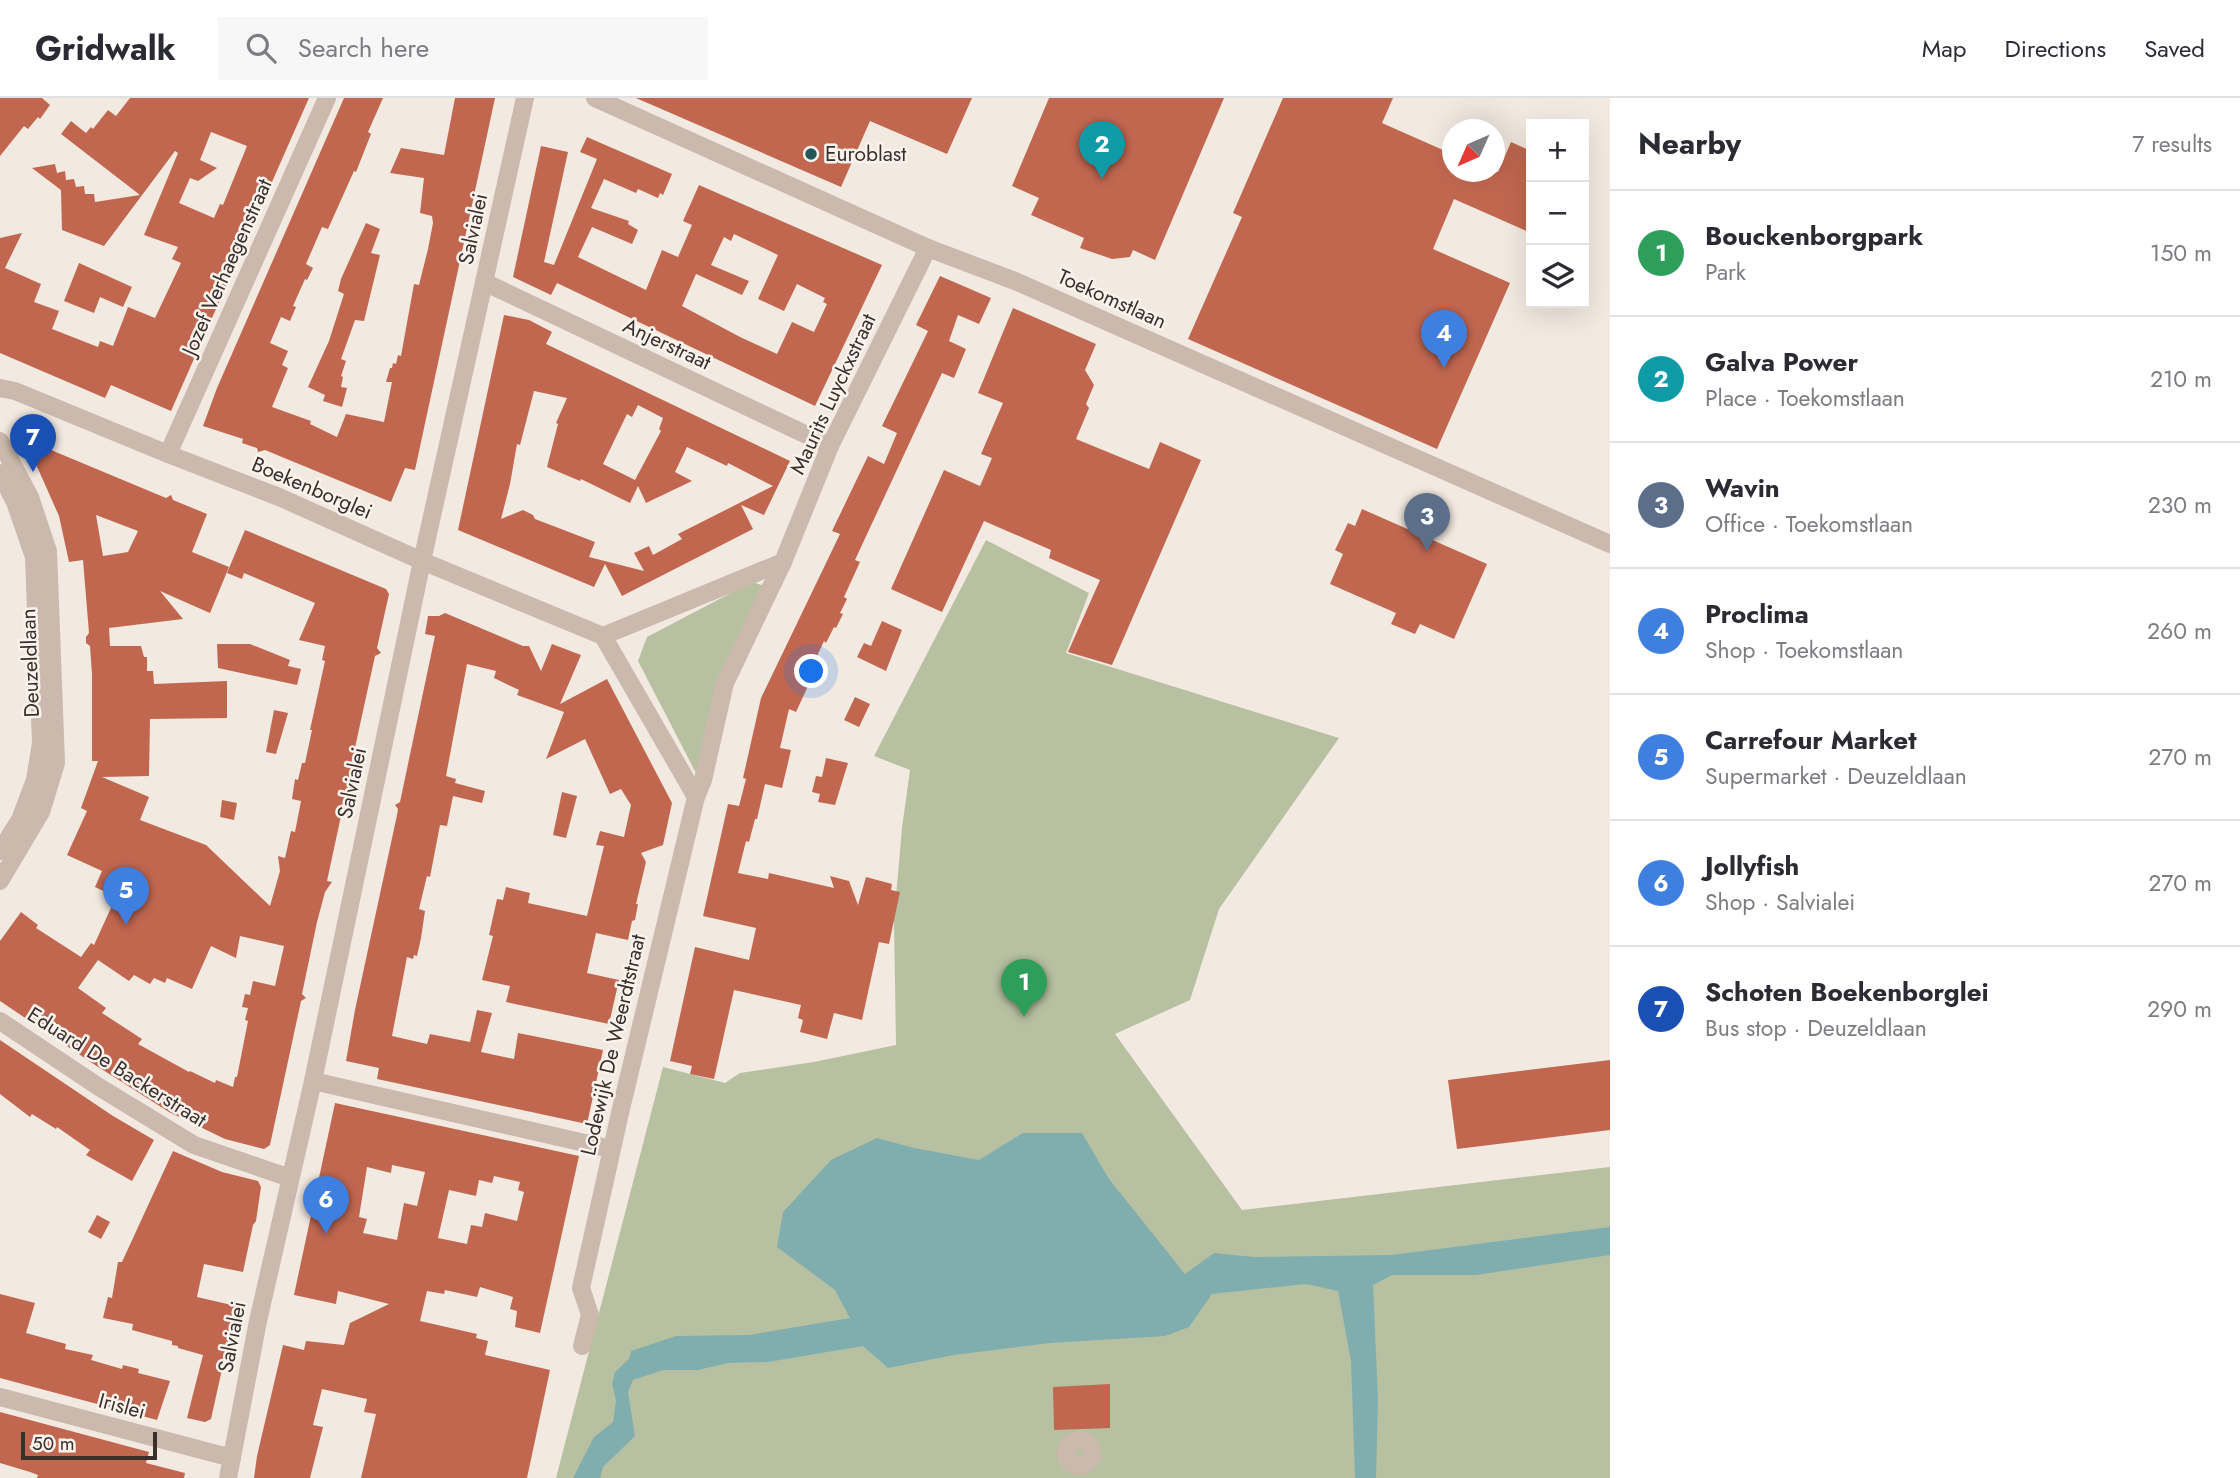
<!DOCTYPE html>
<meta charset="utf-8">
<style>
body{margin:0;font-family:Jost,sans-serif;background:#f7f7f7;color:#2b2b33}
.controls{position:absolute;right:21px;top:21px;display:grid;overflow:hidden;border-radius:0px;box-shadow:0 7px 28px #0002}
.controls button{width:63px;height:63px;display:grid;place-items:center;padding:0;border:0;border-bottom:2px solid #e1e1e2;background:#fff;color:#2b2b33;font:35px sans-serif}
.compass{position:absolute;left:1442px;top:21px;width:63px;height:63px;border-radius:50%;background:#fff;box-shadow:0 7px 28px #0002;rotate:225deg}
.scale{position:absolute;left:21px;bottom:18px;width:136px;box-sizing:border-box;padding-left:7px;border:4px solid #392f2b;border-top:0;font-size:19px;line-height:24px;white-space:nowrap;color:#392f2b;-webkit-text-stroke:5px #faf3ed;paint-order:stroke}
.you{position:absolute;left:812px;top:574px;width:24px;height:24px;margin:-18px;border:5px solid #fff;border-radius:50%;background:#1a73e8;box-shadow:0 0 0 10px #1a73e833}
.badge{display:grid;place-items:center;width:46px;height:46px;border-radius:50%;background:#1a73e8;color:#fff;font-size:23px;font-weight:700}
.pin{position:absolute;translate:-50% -58px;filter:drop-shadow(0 2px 4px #0008)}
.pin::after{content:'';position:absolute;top:37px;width:24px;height:21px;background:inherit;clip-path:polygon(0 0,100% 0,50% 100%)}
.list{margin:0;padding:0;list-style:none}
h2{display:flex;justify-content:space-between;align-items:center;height:91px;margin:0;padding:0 28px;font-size:30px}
h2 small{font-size:23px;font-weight:400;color:#7c7c81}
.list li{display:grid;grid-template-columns:46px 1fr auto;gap:21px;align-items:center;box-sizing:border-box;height:126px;padding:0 28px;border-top:2px solid #e1e1e2}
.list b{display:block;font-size:26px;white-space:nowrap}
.list p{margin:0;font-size:23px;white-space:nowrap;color:#7c7c81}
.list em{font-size:23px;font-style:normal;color:#7c7c81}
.icon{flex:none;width:38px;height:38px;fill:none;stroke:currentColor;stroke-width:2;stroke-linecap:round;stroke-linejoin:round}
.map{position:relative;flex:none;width:1610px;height:1380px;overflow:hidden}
header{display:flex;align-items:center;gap:42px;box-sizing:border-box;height:98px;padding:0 35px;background:#fff;border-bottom:2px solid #e1e1e2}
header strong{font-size:33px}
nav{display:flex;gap:38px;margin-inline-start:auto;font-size:24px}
.search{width:490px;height:63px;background:#f7f7f7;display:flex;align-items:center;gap:18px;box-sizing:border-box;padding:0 24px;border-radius:0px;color:#7c7c81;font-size:26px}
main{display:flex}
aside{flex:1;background:#fff}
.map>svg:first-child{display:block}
.green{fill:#b7c1a1}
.water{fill:#80aeaf}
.building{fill:#c16750;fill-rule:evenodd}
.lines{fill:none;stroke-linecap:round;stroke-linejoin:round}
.minor{stroke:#cab9ac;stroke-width:18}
.poi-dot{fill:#225859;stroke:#faf3ed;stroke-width:2.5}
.labels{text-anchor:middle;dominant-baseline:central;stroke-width:5;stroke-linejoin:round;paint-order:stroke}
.poi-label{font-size:21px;fill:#392f2b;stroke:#faf3ed;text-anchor:start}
.street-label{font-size:21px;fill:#392f2b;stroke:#faf3ed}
</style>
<header>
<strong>Gridwalk</strong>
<div class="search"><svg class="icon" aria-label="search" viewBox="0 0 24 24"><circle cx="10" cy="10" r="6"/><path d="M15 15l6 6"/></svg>Search here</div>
<nav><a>Map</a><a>Directions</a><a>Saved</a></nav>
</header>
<main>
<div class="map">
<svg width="1610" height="1380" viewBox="0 0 1610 1380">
<rect width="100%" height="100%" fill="#f2e9e0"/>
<g class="green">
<polygon points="986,442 1089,495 1066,555 1339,640 1219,811 1190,902 1115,936 1242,1112 1610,1069 1610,1380 556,1380 663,969 725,985 740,975 814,964 896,947 894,822 902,730 910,672 874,658"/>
<polygon points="752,484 768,489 698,679 638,563 647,539"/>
</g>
<polygon class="water" points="1023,1035 1082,1035 1109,1081 1185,1176 1214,1155 1254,1159 1392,1157 1610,1129 1610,1157 1476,1177 1392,1177 1373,1187 1378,1301 1376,1380 1355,1380 1351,1263 1338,1193 1306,1186 1212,1196 1189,1229 1165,1238 1050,1245 954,1257 888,1270 863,1248 768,1264 728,1265 698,1272 663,1272 633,1282 628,1294 635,1338 603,1369 600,1380 573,1380 594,1339 613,1324 616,1302 612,1286 615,1274 629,1261 631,1253 676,1238 749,1237 850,1220 835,1192 777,1149 783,1114 831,1062 877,1040 914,1050 979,1062"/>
<g class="building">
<polygon points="0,0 42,0 50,7 40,21 38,19 28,31 24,28 0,58"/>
<path d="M130,0H309L171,313L111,287L105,300L0,255V140L22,135L5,170L41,186L34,204L59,213L52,231L98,249L100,243L113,248L128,209L155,220L181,165L172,161L178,149L144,137L178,55L175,53L104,148L62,132L61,92L32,70L55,66L57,75L65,73L66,82L74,81L76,89L84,88L85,96H94L95,104L140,97L61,36L71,23L86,35L91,29L93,31L108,12L116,18ZM211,34L247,48L223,107L220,106L214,120L179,105L190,80L198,83L217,70L200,62Z"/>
<polygon points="344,0 383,0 368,34 371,36 356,74 354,73 328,131 322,129 306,166 313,170 307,182 305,181 293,208 296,209 290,223 281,219 270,245 288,253 282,267 288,270 272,309 311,323 310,326 337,339 346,316 384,324 392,284 386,284 390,270 392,270 393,265 396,266 398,257 401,258 414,186 419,187 428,151 433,125 432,118 420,115 424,80 390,75 401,50 444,57 455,0 495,0 415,372 405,370 391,404 265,352 258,354 257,350 242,345 243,341 203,328 217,290"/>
<polygon points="636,0 972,0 947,56 870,23 841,89"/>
<polygon points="1049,0 1224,0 1155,162 1133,152 1130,159 1112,161 1080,150 1084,140 1031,117 1039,100 1012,88"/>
<polygon points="1283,0 1393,0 1382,25 1452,56 1452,74 1498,74 1511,44 1531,53 1531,135 1454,101 1433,151 1510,185 1437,351 1188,241 1242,119 1233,115"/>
<path d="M587,39L672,76L663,97L660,95L658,100L638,91L636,95L604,81L591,110L629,123L628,126L638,132L632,146L592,129L578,159L646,192L662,152L678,159L692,127L683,123L699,87L882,167L815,308L557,185L551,197L513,179L541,48L568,54L544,164L554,167L597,61L580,54ZM734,136L778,157L758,201L784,213L797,186L825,200L823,204L827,206L814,234L792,224L777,256L740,239L682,208L696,176L742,197L749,183L711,167L724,139L731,143Z"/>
<polygon points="366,125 380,131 371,155 380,157 364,223 355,222 341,261 346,263 341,278 343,279 341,289 347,290 342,309 323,303 325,297 308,289 329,243 344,196 338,193 341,181"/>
<polygon points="79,165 132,189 123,209 100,199 94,215 64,203"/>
<polygon points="940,178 991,200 979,226 958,217 949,243 966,251 954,280 942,275 855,462 860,464 844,499 847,501 840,515 843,516 836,530 834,529 826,545 824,543 810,573 814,575 796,614 789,611 780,650 791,652 782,690 765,686 757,721 755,721 749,744 746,743 738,775 768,781 769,775 834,790 830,778 849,783 858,807 866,779 892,786 891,792 900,794 889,846 879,844 862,922 834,915 827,941 800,934 803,922 798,920 801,907 734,892 714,981 690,976 692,968 670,963 695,849 749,862 756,830 703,818 728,706 739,708 746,681 743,680 761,600 840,436 832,433 868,358 884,366 897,335 882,328 928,233 916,227"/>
<polygon points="1013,210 1096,246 1085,272 1094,287 1086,306 1089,310 1076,341 1149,371 1160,344 1201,362 1112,567 1068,554 1100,482 1049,460 1051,452 984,423 942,514 891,491 944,372 980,388 992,360 981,356 1003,305 978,295"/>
<path d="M504,217L529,222L552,234L546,246L790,363L764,417L741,407L753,431L622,498L605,466L594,489L458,432ZM534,293L567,300L556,325L558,326L547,369L580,383L581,381L630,405L638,388L646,405L692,383L675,374L687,349L727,368L728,365L773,388L678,436L682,441L653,457L649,448L634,455L644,473L589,459L595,444L535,421L533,417L523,412L501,421L510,386L517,346L520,347ZM638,307L663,320L659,331L661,333L635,382L603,366L627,316L632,319Z"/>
<path d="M39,347L166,400L171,397L173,402L207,416L192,454L229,469L210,515L160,493L183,521L109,530L110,548H141L144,559H147V573H153L154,586L227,583V620L150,621L149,678L102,679L149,699L140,722L206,747L270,808L280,773L278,758L285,760L291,733L295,734L301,703L292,701L295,681L298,682L302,665H305L312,632H310L325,563L322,562L325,548L299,542L315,505L244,475L242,481L227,475L245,432L386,491L389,496L377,550L381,555L375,558L351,668L355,669L347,683L349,687L345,705L337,711L341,718L327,783L332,784L325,794L317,824L302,896L306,900L301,903L270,1047L264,1051L225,1041L169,1014L92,965L0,903V843L21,814L38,827L36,830L81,859L91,845L94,847L116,799L95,789L102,773L67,757L87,713L81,710L98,663H92V576L90,548L86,545V539L89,535L83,462L69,464L59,418L31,355L36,352ZM96,417L138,433L128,454L103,458ZM240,838L284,848L275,888L253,883L250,897L245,896L242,909L248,910L245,922L248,923L237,979H235L233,989L216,982L215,985L190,973L189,974L138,946L142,941L102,915L106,910L78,890L98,862L129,883L134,877L150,886L154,880L165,885L167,880L192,891L211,848L236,860Z"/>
<polygon points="1362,411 1487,466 1454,541 1420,526 1415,536 1391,526 1396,515 1330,486 1343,456 1335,452 1348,425 1355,428"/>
<polygon points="445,515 523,548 529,548 541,573 552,546 581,557 560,606 607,581 672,705 663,747 641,755 646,764 636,806 638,806 635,822 632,823 628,842 596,835 587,875 619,882 609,926 506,904 510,888 482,882 493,838 489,837 497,801 503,802 506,789 530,795 528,805 587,818 604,748 596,747 600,733 624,739 631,707 621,691 610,696 585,641 546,661 564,614 517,597 519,592 494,580 496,573 467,566 446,678 456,681 455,685 485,693 482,705 453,698 447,728 440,727 430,779 427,778 419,811 425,813 421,840 417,858 414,857 413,861 407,859 392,938 427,946 430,936 470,944 477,912 492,915 481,954 514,961 518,935 603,952 587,1026 377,981 379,970 346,963 355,912 397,717 398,711 395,707 400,704 435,538 425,536 428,518 439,518"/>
<polygon points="882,523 902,532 886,573 857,559 864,545 871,548"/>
<polygon points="217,546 250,546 290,562 288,568 301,571 297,587 218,570"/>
<polygon points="855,599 870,606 859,629 844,622"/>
<polygon points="274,612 288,615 276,656 266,654"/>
<polygon points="826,660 848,665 835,707 818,704 820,696 812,694 816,678 822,679"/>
<polygon points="562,694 577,698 566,740 553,737"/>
<polygon points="222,702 237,705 234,722 220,719"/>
<polygon points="0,942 113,1018 154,1042 132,1083 86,1057 90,1052 57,1029 56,1031 32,1016 30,1019 0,996"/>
<polygon points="1610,962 1610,1032 1457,1051 1448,982"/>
<path d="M335,1005L579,1058L540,1235L515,1229L517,1213L510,1211L513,1199L480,1189L477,1199L445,1192L444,1196L427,1193L420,1223L477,1236L476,1240L488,1243L485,1257L550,1272L527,1380H361L376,1316L364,1314L367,1301L322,1291L313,1327L323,1329L310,1380H254L257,1358L283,1247L304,1252L306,1243L344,1247L350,1225L389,1206L338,1193L336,1206L294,1197ZM392,1067L425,1074L417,1108L404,1105L397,1142L363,1135L367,1121L359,1119L367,1069L391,1075ZM494,1078L520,1084L518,1092L524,1094L517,1123L485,1115L482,1129L471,1127L467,1146L438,1140L449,1092L476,1098L479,1082L492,1085Z"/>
<polygon points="173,1053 222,1074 258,1083 261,1089 256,1123 253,1127 243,1174 204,1166 197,1199 236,1208 211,1321 205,1324 187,1320 203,1257 178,1250 178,1248 172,1247 172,1243 132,1232 133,1226 103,1220 108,1199 112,1200 118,1164 122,1164"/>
<polygon points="97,1117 110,1124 101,1141 88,1134"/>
<polygon points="0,1196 35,1205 26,1235 66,1246 65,1251 93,1257 91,1262 122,1271 123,1267 139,1271 138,1275 170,1283 157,1322 0,1280"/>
<polygon points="1110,1286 1110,1330 1054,1332 1053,1289"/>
<polygon points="0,1314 149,1354 146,1365 185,1375 184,1380 37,1380 38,1377 30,1374 0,1365"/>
</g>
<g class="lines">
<g class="minor">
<polyline points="595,0 928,150 1015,183 1610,446"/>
<polyline points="484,184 830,348"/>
<polyline points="0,290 15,293 168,356 279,399 422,463 603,538"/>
<polyline points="0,343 30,399 48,453 56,665 41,714 0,783"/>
<polyline points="168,356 327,0"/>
<polyline points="0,375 15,404 34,459 41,645 35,682 20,722 0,753"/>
<polyline points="603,538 783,464"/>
<polyline points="603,538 696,699"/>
<polyline points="0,923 99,989 194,1047 290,1080"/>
<polyline points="313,983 611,1051"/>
<polyline points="582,1248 590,1217 581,1190 620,1015 696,699 703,682 725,585 783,464 830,348 928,150"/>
<polyline points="0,1299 232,1360"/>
<circle cx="1079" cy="1355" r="13"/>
<polyline points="228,1380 258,1223 313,983 422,463 525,0"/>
</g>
</g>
<circle class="poi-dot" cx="811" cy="56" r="7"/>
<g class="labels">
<g class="poi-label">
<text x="825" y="56">Euroblast</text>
</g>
<g class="street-label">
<text transform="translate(473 131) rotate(-78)">Salvialei</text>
<text transform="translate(227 169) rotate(-66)">Jozef Verhaegenstraat</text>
<text transform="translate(1112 201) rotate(24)">Toekomstlaan</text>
<text transform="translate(667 246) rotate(25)">Anjerstraat</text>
<text transform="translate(833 296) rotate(-65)">Maurits Luyckxstraat</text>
<text transform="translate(312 390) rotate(23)">Boekenborglei</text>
<text transform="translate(30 565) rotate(-92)">Deuzeldlaan</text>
<text transform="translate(352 685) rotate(-78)">Salvialei</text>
<text transform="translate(613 947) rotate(-77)">Lodewijk De Weerdtstraat</text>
<text transform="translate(117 969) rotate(32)">Eduard De Backerstraat</text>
<text transform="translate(232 1239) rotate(-79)">Salvialei</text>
<text transform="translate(122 1308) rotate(15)">Irislei</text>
</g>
</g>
</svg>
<div class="controls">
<button>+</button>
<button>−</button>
<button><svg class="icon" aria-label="layers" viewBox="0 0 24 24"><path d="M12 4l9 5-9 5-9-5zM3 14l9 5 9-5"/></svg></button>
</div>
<svg class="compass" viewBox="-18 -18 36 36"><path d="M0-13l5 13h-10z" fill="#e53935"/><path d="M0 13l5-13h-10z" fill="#7c7c81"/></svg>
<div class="scale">50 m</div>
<div class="you"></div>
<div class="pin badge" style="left:1024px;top:919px;background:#2e9e5b">1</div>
<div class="pin badge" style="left:1102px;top:81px;background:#0f9aa8">2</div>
<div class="pin badge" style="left:1427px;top:453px;background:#5c6f8a">3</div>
<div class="pin badge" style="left:1444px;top:270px;background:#3f7fe0">4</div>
<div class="pin badge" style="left:126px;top:827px;background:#3f7fe0">5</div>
<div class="pin badge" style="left:326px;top:1136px;background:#3f7fe0">6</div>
<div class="pin badge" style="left:33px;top:374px;background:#1a4fb4">7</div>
</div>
<aside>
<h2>Nearby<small>7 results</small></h2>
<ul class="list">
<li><span class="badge" style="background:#2e9e5b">1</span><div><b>Bouckenborgpark</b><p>Park</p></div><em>150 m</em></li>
<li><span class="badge" style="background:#0f9aa8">2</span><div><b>Galva Power</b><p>Place · Toekomstlaan</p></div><em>210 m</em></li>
<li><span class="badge" style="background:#5c6f8a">3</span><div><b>Wavin</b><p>Office · Toekomstlaan</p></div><em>230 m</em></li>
<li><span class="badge" style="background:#3f7fe0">4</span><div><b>Proclima</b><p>Shop · Toekomstlaan</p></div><em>260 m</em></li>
<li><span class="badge" style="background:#3f7fe0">5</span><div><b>Carrefour Market</b><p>Supermarket · Deuzeldlaan</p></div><em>270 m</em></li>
<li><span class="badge" style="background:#3f7fe0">6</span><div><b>Jollyfish</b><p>Shop · Salvialei</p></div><em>270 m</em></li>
<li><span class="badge" style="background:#1a4fb4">7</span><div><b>Schoten Boekenborglei</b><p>Bus stop · Deuzeldlaan</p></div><em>290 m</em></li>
</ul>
</aside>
</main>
